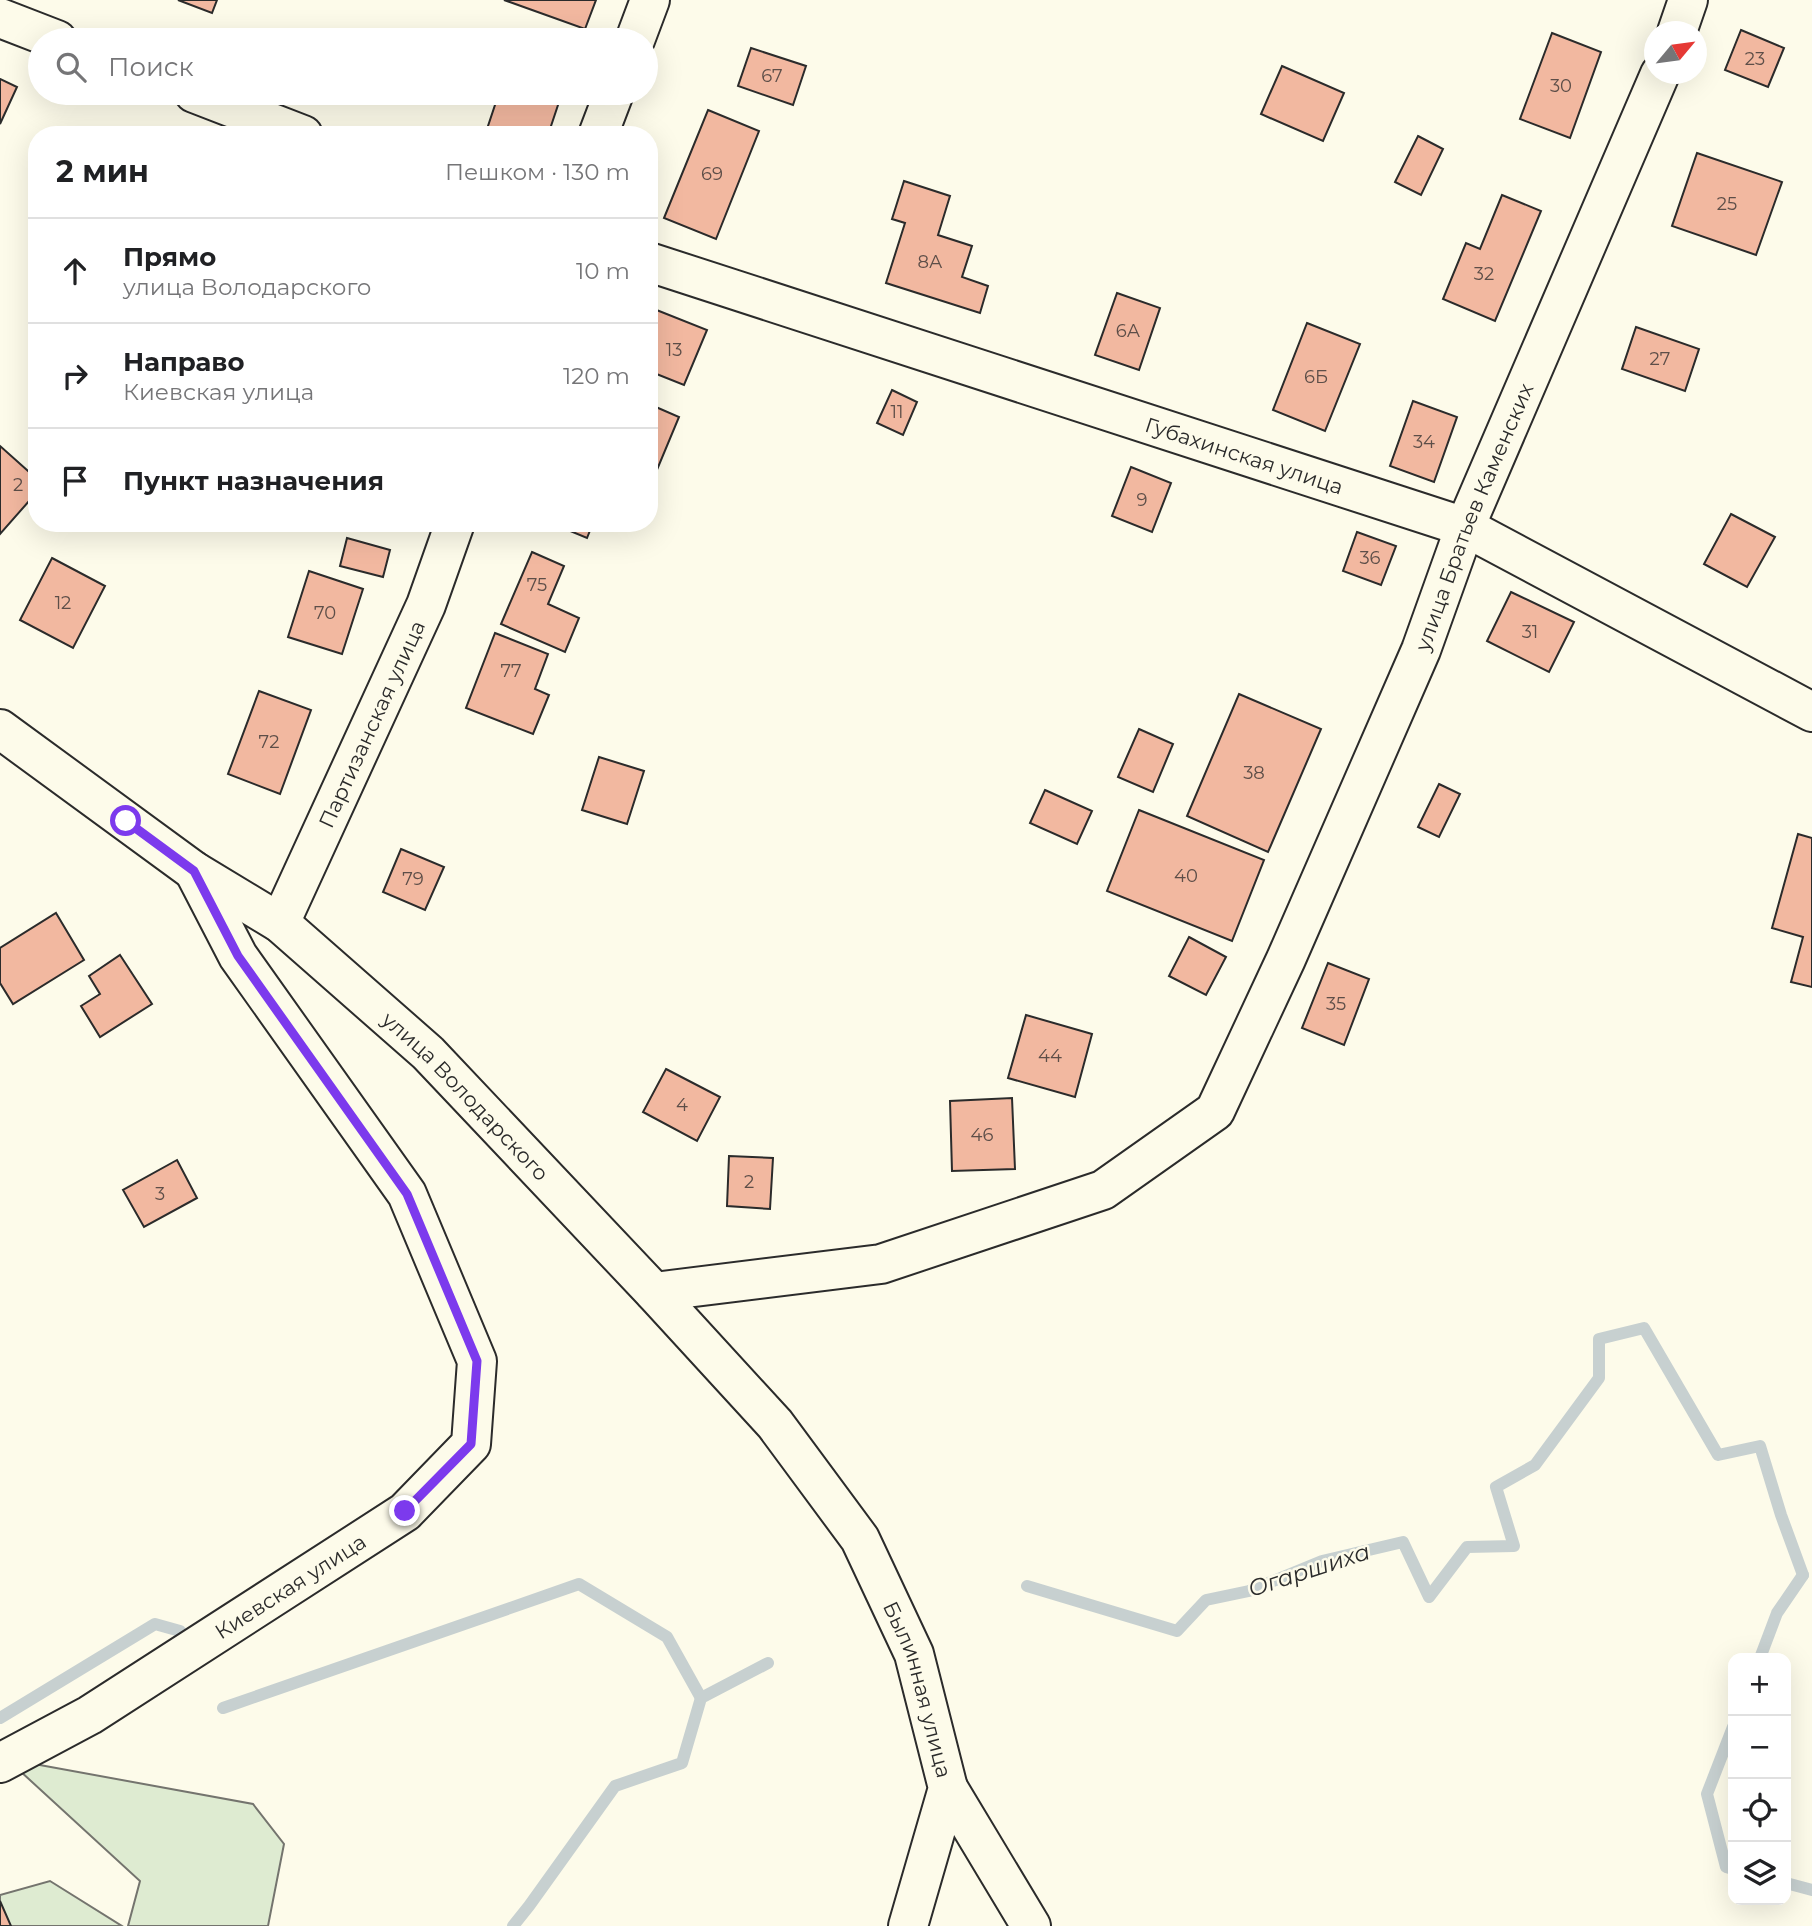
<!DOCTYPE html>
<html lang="ru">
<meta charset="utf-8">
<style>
body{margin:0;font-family:Montserrat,sans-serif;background:#f6f6f6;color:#202124}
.controls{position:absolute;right:21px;bottom:21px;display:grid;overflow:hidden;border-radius:14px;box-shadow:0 7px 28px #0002}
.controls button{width:63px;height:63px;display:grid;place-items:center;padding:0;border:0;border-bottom:2px solid #e0e0e0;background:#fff;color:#202124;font:35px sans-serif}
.compass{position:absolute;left:1644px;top:21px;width:63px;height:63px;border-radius:50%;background:#fff;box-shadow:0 7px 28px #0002;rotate:61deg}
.stop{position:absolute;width:21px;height:21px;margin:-16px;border:5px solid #7c3aed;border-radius:50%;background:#fff}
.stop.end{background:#7c3aed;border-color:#fff;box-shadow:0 2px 7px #0008}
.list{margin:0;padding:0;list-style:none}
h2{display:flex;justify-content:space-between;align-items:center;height:91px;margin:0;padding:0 28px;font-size:30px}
h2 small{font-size:23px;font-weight:400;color:#757577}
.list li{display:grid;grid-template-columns:46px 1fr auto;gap:21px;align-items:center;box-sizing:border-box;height:105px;padding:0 28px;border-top:2px solid #e0e0e0}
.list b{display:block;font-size:26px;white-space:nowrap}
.list p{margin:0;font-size:23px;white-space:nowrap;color:#757577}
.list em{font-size:23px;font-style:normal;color:#757577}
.icon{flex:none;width:38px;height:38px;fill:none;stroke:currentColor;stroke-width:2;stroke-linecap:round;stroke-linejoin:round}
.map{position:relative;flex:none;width:1812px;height:1926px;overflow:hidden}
.search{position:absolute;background:#fff;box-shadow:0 7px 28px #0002;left:28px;top:28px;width:630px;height:77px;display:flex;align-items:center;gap:18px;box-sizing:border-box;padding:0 24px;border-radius:38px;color:#757577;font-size:26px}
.panel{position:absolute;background:#fff;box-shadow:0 7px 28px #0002;left:28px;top:126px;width:630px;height:406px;border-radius:28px}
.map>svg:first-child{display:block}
.green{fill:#deebd1;stroke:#74746e;stroke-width:2}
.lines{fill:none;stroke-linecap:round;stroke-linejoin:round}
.stream{stroke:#c7d0d0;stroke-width:12}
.building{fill:#f2b8a0;stroke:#2b2b2b;stroke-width:2}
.minor-casing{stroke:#2b2b2b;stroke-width:42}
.minor{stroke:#fdfbea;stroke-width:38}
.route{stroke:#7c3aed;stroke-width:9}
.labels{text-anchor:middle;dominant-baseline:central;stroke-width:5;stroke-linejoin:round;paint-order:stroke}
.number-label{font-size:18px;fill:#5d4e48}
.street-label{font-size:21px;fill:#2b2b2b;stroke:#fdfbea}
.water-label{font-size:23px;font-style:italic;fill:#2b2b2b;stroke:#fdfbea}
</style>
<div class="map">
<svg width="1812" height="1926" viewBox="0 0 1812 1926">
<rect width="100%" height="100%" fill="#fdfbea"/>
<g class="green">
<polygon points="7,1759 253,1804 284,1844 268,1926 128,1926 140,1881"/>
<polygon points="50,1881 122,1926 0,1926 0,1895"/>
</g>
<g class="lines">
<g class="stream">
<polyline points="1027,1586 1177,1631 1206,1600 1249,1591 1322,1561 1403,1542 1429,1597 1467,1547 1514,1546 1496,1487 1535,1465 1599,1378 1599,1339 1644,1328 1718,1455 1760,1446 1781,1515 1803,1575"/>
<polyline points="1760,1658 1777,1613 1803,1575"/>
<polyline points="223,1708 579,1584 667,1637 701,1698"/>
<polyline points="0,1718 155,1624 180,1631"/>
<polyline points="1733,1727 1707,1794 1726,1867 1733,1869"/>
<polyline points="1786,1883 1812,1890"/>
<polyline points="513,1926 529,1906 615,1786 682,1763 701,1698 768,1663"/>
</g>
</g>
<g class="building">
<polygon points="178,0 217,0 212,13"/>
<polygon points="504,0 596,0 585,29"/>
<polygon points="1741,30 1784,48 1768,87 1725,70"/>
<polygon points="1552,33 1601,52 1570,138 1520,119"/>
<polygon points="751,48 806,66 793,105 738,86"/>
<polygon points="1282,66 1344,93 1323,141 1261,114"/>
<polygon points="0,79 17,87 0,124"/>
<polygon points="499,93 562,93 548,135 485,135"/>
<polygon points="708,110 759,131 716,239 664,218"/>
<polygon points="1418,136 1443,149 1421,195 1395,182"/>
<polygon points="1697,153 1782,182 1756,255 1672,226"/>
<polygon points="904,181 950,196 938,235 972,246 962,277 988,286 980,313 886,283 905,223 892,219"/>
<polygon points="1502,195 1541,211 1495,321 1443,299 1466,243 1480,249"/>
<polygon points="1117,293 1160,308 1139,370 1095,355"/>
<polygon points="649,307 707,330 684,385 649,371"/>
<polygon points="1307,323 1360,344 1325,431 1273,410"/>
<polygon points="1636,327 1699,349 1685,391 1622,369"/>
<polygon points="892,390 917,402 903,435 877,423"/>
<polygon points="1413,401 1457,417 1434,482 1390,466"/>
<polygon points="649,404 679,417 654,477 649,475"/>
<polygon points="0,446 37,479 37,492 0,534"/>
<polygon points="1131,467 1171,483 1152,532 1112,516"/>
<polygon points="1731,514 1775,537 1747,587 1704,564"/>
<polygon points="551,523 593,523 587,538"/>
<polygon points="1357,532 1396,546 1381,585 1343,571"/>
<polygon points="347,538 390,550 383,577 340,566"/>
<polygon points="532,552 564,566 548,604 579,618 565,652 501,624"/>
<polygon points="52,558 105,586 73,648 20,620"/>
<polygon points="309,571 363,589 342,654 288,637"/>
<polygon points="1511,592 1574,622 1549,672 1487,641"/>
<polygon points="495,633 548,654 535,689 549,695 533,734 466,708"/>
<polygon points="259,691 311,710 280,794 228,774"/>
<polygon points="1239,694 1321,729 1268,852 1187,816"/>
<polygon points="1139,729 1173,744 1153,792 1118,777"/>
<polygon points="599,757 644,771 627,824 582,810"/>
<polygon points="1439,784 1460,794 1439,837 1418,827"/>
<polygon points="1045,790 1092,811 1077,844 1030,823"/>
<polygon points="1139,810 1264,860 1232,941 1107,891"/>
<polygon points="1798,834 1812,838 1812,987 1791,982 1803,937 1772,928"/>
<polygon points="401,849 444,867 425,910 383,892"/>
<polygon points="56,913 84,960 13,1004 0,983 0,948"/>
<polygon points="1189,937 1226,957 1206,995 1169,976"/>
<polygon points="120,955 152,1004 100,1037 81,1006 100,994 89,976"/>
<polygon points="1328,963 1369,979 1344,1045 1302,1028"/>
<polygon points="1026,1015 1092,1034 1075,1097 1008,1078"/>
<polygon points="666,1069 720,1097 697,1141 643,1112"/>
<polygon points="1012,1098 1015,1169 952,1171 950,1101"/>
<polygon points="729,1156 773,1158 770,1209 727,1206"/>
<polygon points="177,1160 197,1198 144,1227 123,1190"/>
<polygon points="0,1901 11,1926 0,1926"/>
</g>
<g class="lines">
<g class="minor-casing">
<g id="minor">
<polyline points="0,18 57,40"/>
<polyline points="1677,32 1688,0"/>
<polyline points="635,40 650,0"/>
<polyline points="194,93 303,135"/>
<polyline points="598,135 614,93"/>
<path id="s1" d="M649,262L1465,527L1812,712"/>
<path id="s2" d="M0,729L194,871L280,923L428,1053L654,1292L775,1424L860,1539L914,1654L948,1788L908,1926"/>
<path id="s3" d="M280,923L426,605L455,523"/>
<path id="s4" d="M654,1292L881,1264L1103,1190L1215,1111L1286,959L1421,650L1465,527L1660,74"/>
<path id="s5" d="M0,1763L90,1715L405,1512L471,1444L477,1361L407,1194L238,956L194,871"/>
<polyline points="948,1788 1031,1926"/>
</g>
</g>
<use href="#minor" class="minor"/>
</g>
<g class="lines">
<polyline class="route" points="126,821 194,871 238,956 407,1194 477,1361 471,1444 405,1511"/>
</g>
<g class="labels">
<g class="number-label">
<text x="1755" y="59">23</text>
<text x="772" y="76">67</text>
<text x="1561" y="86">30</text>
<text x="712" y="174">69</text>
<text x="1727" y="204">25</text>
<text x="930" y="262">8А</text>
<text x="1484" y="274">32</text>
<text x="1128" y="331">6А</text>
<text x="674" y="350">13</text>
<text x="1660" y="359">27</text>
<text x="1316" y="377">6Б</text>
<text x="897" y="412">11</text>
<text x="1424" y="442">34</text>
<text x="18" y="485">2</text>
<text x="1142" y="500">9</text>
<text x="1370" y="558">36</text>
<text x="537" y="585">75</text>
<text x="63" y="603">12</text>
<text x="325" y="613">70</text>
<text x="1530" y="632">31</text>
<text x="511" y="671">77</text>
<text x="269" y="742">72</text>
<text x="1254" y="773">38</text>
<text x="1186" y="876">40</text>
<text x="413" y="879">79</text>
<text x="1336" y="1004">35</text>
<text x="1050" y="1056">44</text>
<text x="682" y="1105">4</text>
<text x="982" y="1135">46</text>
<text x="749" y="1182">2</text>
<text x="160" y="1194">3</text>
</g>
<g class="street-label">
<text stroke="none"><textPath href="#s1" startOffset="626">Губахинская улица</textPath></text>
<text stroke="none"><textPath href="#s4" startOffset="1248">улица Братьев Каменских</textPath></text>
<text stroke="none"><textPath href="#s3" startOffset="219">Партизанская улица</textPath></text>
<text stroke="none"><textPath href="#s2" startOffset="595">улица Володарского</textPath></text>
<text stroke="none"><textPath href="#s5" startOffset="340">Киевская улица</textPath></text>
<text stroke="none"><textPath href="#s2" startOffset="1351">Былинная улица</textPath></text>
</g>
<g class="water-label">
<text transform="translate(1309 1570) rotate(-18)">Огаршиха</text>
</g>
</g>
</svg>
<div class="controls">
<button>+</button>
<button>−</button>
<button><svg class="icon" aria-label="locate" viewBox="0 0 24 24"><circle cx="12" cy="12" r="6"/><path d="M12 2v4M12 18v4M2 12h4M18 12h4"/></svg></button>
<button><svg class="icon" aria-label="layers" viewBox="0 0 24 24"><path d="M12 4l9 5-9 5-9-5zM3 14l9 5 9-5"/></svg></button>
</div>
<svg class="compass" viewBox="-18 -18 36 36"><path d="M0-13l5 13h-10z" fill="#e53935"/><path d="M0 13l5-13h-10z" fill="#757577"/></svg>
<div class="stop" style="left:126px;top:821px"></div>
<div class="stop end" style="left:405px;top:1511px"></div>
<div class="search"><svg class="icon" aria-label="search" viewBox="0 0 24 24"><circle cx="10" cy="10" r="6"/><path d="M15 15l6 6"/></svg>Поиск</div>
<section class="panel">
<h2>2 мин<small>Пешком · 130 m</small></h2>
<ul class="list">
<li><svg class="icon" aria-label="ahead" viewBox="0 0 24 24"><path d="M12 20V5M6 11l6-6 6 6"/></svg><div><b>Прямо</b><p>улица Володарского</p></div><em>10 m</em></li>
<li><svg class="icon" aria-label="right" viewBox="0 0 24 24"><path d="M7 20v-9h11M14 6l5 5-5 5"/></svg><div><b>Направо</b><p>Киевская улица</p></div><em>120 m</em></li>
<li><svg class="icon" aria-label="arrive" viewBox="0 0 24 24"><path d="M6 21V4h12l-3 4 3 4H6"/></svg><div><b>Пункт назначения</b></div></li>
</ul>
</section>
</div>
